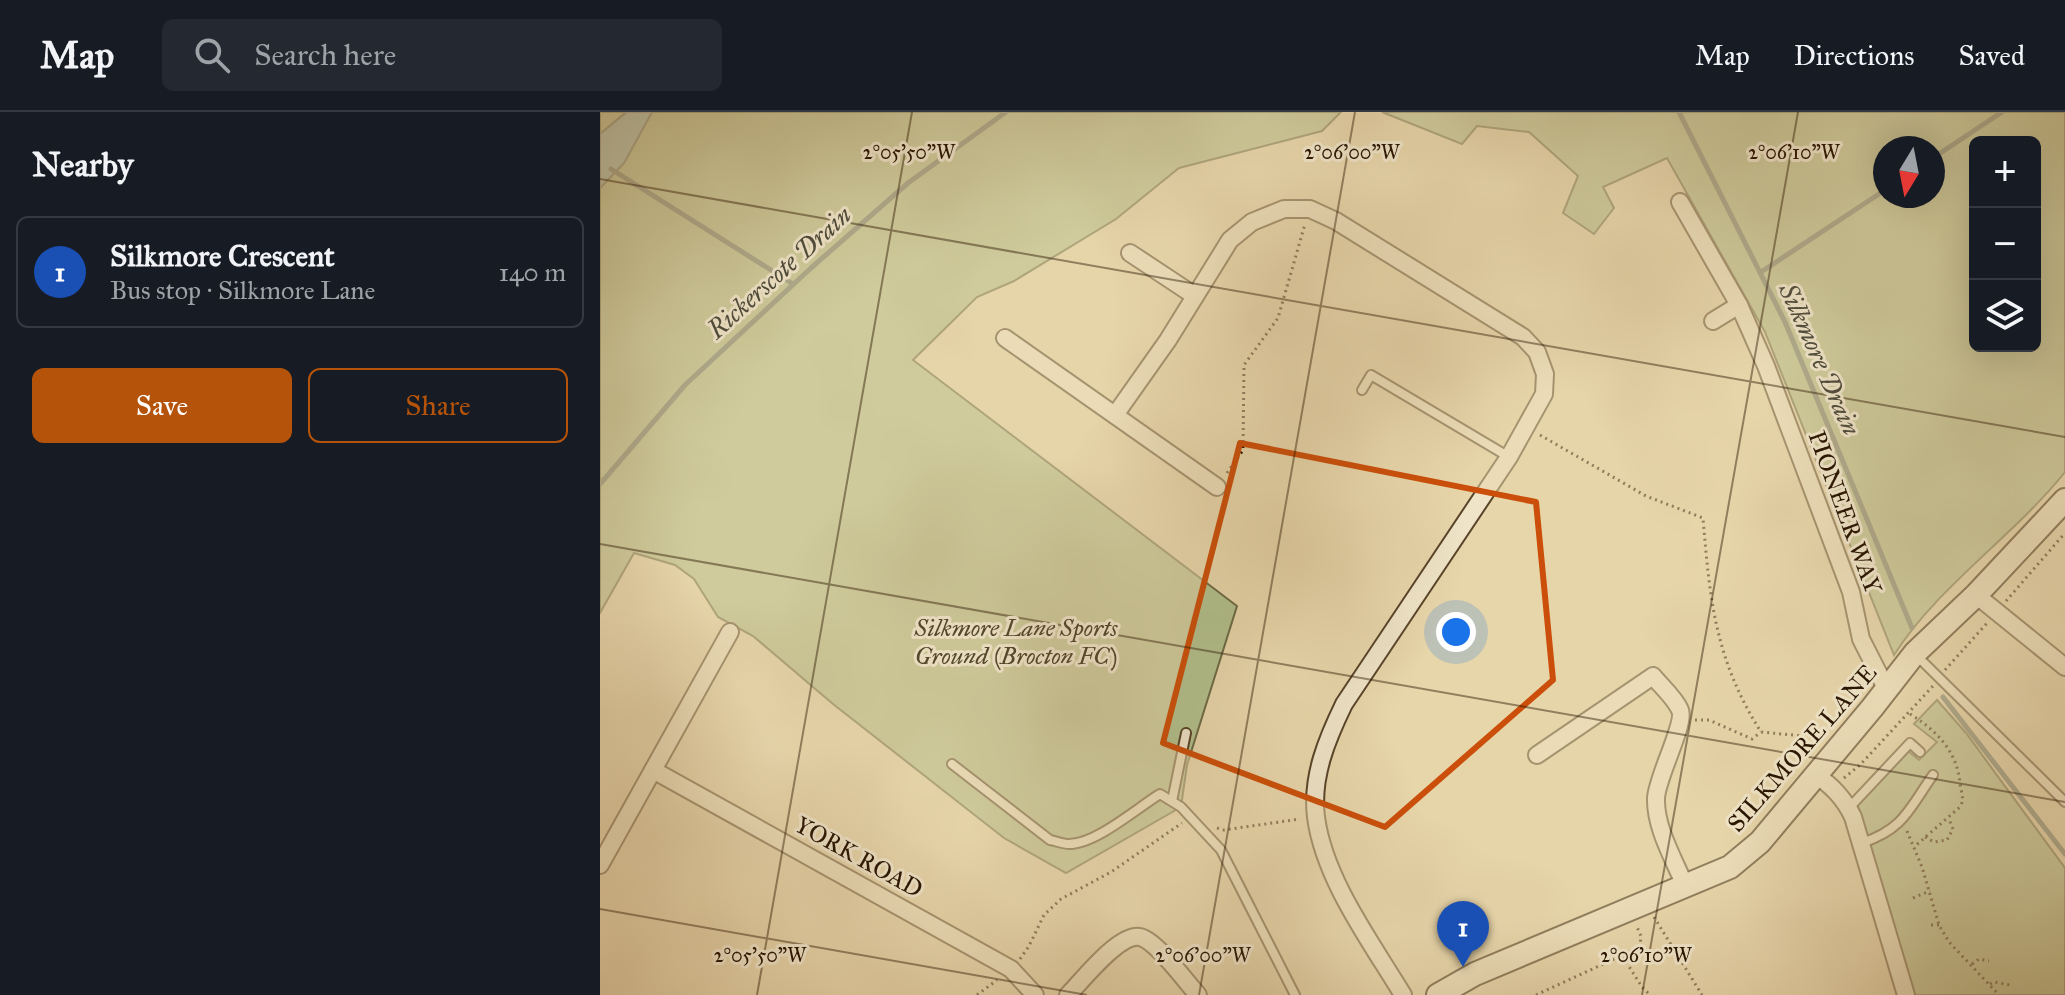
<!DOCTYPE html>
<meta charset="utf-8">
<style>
body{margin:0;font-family:"IM FELL Great Primer",serif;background:#242831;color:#f1f3f6}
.controls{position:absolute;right:24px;top:24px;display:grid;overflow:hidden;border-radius:12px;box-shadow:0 8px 32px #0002}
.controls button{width:72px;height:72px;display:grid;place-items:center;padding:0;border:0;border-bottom:2px solid #363941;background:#171b24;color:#f1f3f6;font:40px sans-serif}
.compass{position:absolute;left:1273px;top:24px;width:72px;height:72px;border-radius:50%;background:#171b24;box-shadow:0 8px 32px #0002;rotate:190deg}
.you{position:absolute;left:856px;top:520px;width:28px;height:28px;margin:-20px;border:6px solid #fff;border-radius:50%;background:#1a73e8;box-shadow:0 0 0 12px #1a73e833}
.badge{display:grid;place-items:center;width:52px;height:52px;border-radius:50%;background:#b45309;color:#fff;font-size:26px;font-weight:700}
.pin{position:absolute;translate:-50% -66px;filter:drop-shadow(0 2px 4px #0008)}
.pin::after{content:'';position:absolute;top:42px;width:28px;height:24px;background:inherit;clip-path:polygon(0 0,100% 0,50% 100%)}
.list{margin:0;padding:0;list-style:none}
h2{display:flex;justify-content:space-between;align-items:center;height:104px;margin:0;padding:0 32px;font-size:34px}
h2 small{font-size:26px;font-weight:400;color:#9ea1a6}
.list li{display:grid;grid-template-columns:52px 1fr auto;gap:24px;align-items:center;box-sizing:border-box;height:112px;margin:0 16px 16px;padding:0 16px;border:2px solid #363941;border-radius:12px}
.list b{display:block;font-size:30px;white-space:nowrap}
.list p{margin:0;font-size:26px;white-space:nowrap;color:#9ea1a6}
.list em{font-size:26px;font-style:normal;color:#9ea1a6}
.actions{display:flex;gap:16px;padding:24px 32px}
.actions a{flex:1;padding:18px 0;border:2px solid #b45309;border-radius:12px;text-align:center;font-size:28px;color:#b45309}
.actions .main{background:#b45309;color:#fff}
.icon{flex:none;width:44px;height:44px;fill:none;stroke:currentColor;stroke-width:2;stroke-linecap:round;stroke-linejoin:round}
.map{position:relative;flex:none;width:1465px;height:883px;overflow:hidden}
header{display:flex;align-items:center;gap:48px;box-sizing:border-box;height:112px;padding:0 40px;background:#171b24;border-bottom:2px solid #363941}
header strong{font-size:38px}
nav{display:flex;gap:44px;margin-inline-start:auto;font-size:28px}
.search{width:560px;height:72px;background:#242831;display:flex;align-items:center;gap:20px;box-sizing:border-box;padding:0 28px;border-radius:12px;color:#9ea1a6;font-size:30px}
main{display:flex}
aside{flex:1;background:#171b24}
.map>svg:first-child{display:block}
.green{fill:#b1bf8c;stroke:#6c6a46;stroke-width:2;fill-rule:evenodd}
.water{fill:#98b8af;stroke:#6b7669;stroke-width:2}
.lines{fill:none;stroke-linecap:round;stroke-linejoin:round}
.stream{stroke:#6b7669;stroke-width:5}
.lane-casing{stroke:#58442a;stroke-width:12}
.street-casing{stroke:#58442a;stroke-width:20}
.secondary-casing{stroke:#281400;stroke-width:26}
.path{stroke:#281400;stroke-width:3;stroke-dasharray:2 4;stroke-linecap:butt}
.lane{stroke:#efe4c8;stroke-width:8}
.street{stroke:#efe4c8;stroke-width:16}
.secondary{stroke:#efe4c8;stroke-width:22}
.marked{fill:none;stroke:#cb4f0a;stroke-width:6;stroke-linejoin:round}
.ticks{fill:none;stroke:#281400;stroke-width:2;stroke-opacity:0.45}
.labels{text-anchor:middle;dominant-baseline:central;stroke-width:6;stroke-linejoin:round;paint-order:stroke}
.street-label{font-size:24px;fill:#281400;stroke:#efe4c8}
.park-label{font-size:24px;font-style:italic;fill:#51472a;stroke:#efe4c8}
.water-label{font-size:26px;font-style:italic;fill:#4f4d3d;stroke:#efe4c8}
.ticks-label{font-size:20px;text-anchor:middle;fill:#281400;stroke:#efe4c8;stroke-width:6;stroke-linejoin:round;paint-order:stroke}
</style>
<header>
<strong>Map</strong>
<div class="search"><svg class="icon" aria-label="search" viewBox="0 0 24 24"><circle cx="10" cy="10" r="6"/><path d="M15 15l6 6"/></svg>Search here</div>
<nav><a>Map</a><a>Directions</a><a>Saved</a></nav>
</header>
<main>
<aside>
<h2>Nearby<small></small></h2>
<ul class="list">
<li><span class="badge" style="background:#1a4fb4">1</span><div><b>Silkmore Crescent</b><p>Bus stop · Silkmore Lane</p></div><em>140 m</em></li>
</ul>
<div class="actions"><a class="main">Save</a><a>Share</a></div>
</aside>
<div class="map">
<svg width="1465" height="883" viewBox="0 0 1465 883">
<rect width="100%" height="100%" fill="#e7d6aa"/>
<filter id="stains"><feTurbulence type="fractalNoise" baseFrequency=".0025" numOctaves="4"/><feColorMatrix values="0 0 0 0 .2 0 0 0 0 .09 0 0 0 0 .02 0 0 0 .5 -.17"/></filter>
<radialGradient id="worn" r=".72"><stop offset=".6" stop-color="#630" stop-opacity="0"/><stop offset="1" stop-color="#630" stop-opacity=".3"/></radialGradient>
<g class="green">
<polygon points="0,0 26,0 0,22"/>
<polygon points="52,0 741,0 722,19 579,56 516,107 414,169 377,185 313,248 637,494 587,653 581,695 466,761 404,726 233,592 153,524 118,505 94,467 75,453 34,441 0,501 0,76 24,51"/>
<path d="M782,0H1465V360C1413,425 1339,473 1294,543L1165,220L1067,46L1003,75L1014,96L994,122L963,101L978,64L929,20L877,14L862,32ZM1375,30H1435V234H1375ZM1285,36H1333V84H1285Z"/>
<polygon points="1337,588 1366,621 1465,756 1465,883 1313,883 1256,695 1308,639 1319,648 1337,630 1314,612"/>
</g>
<polygon class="water" points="27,0 52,0 24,51 0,76 0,22"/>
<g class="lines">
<g class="stream">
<polyline points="1079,0 1185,210 1312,516"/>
<polyline points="1333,46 1402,0"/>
<polyline points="11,57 193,172"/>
<polyline points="1161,160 1285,78"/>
<polyline points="0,372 85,273 211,156 308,71 406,0"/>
<polyline points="1343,585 1465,742"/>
</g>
<g class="lane-casing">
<g id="lane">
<polyline points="762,278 771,263 909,345"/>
<polyline points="1315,542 1465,690"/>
<path d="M352,652L450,728C456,729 463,732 469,732C496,732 537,696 560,682L581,695L621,738L695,883"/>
<polyline points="572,689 586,621"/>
<polyline points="1249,696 1310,631 1320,640"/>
<path d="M1262,731C1304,717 1309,697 1333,663"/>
</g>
</g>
<g class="street-casing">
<g id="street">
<polyline points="1080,90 1139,193 1166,254 1251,480 1261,527 1287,578"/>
<polyline points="530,141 595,184"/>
<polyline points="1113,209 1139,193"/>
<polyline points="405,226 617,375"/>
<path d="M515,303L568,228L630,128L652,110L684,97H710L736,109L923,225L937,240L945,262L944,282L909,345L744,592C727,627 711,665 716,705C724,767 771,830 803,883"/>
<polyline points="1376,483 1465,555"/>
<path d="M937,643L1053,564C1061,574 1075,586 1080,598C1086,611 1057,665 1056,686C1055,716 1074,747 1085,774"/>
<polyline points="53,658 411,857 435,883"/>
<path d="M1215,662C1232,674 1244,686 1253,705L1306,883"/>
<polyline points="0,753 130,520"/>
<path d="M468,883C482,869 519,821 540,825C557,829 585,869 598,883"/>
</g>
</g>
<g class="secondary-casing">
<polyline id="secondary" points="838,883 875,862 1130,755 1160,730 1272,596 1315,541 1376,483 1465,388"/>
</g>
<g class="path">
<path d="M940,323L1046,384L1103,406C1110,489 1115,547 1161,620L1225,626"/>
<polyline points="627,361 643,338 644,253 678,206 705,112"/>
<polyline points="1406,489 1465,421"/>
<polyline points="1345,558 1388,510"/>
<path d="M1310,602C1336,618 1357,639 1360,671C1361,681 1365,686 1360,695L1314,735"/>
<polyline points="1095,608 1109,608 1152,627 1161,620"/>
<polyline points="1244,666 1260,653 1333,574"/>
<polyline points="617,716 624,718 700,707"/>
<polyline points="1307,719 1322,755 1339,813 1349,830 1399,883"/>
<polyline points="1325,725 1334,730 1347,728 1353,717 1349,707"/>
<polyline points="1313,786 1330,779"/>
<polyline points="1054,805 1102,883"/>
<polyline points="1331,813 1339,813"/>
<polyline points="1023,845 1042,875 1050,883"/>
<polyline points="420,847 429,834 444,803 461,787 511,760 582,711"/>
<polyline points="1372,852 1379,847 1389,849"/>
<polyline points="1390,872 1394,870 1410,873"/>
<polyline points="377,883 397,868"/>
<polyline points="936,883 1040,835 1041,824 1037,815"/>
</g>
<use href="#lane" class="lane"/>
<use href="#street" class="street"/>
<use href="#secondary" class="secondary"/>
</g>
<path d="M0 0H1465V883H0ZM640,331L936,390L953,568L785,715L563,631Z" fill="#e7d6aa" fill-opacity=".55" fill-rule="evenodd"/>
<path class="marked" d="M640,331L936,390L953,568L785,715L563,631Z"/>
<path class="ticks" d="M0,67L1465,325M0,432L1465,690M0,797L487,883M157,883L312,0M599,883L755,0M1042,883L1198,0"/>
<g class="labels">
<g class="street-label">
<text transform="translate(1245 400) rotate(70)">PIONEER WAY</text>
<text transform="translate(1202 636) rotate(-49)">SILKMORE LANE</text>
<text transform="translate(259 745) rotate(29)">YORK ROAD</text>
</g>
<g class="park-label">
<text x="416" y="516">Silkmore Lane Sports<tspan x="416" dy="28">Ground (Brocton FC)</tspan></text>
</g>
<g class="water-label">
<text transform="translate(179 160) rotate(-42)">Rickerscote Drain</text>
<text transform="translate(1220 247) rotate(66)">Silkmore Drain</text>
</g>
</g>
<g class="ticks-label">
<text x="309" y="47">2°05'50"W</text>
<text x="752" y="47">2°06'00"W</text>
<text x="1194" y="47">2°06'10"W</text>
<text x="160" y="850">2°05'50"W</text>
<text x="603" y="850">2°06'00"W</text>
<text x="1046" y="850">2°06'10"W</text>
</g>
<rect width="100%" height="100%" filter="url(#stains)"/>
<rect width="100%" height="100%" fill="url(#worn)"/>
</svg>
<div class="controls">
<button>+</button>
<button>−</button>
<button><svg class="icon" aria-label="layers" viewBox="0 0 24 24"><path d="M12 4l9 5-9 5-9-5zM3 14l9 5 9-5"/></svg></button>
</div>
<svg class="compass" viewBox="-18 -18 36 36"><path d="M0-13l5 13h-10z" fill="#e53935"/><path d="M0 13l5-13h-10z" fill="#9ea1a6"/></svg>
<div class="you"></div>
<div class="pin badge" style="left:863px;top:855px;background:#1a4fb4">1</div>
</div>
</main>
